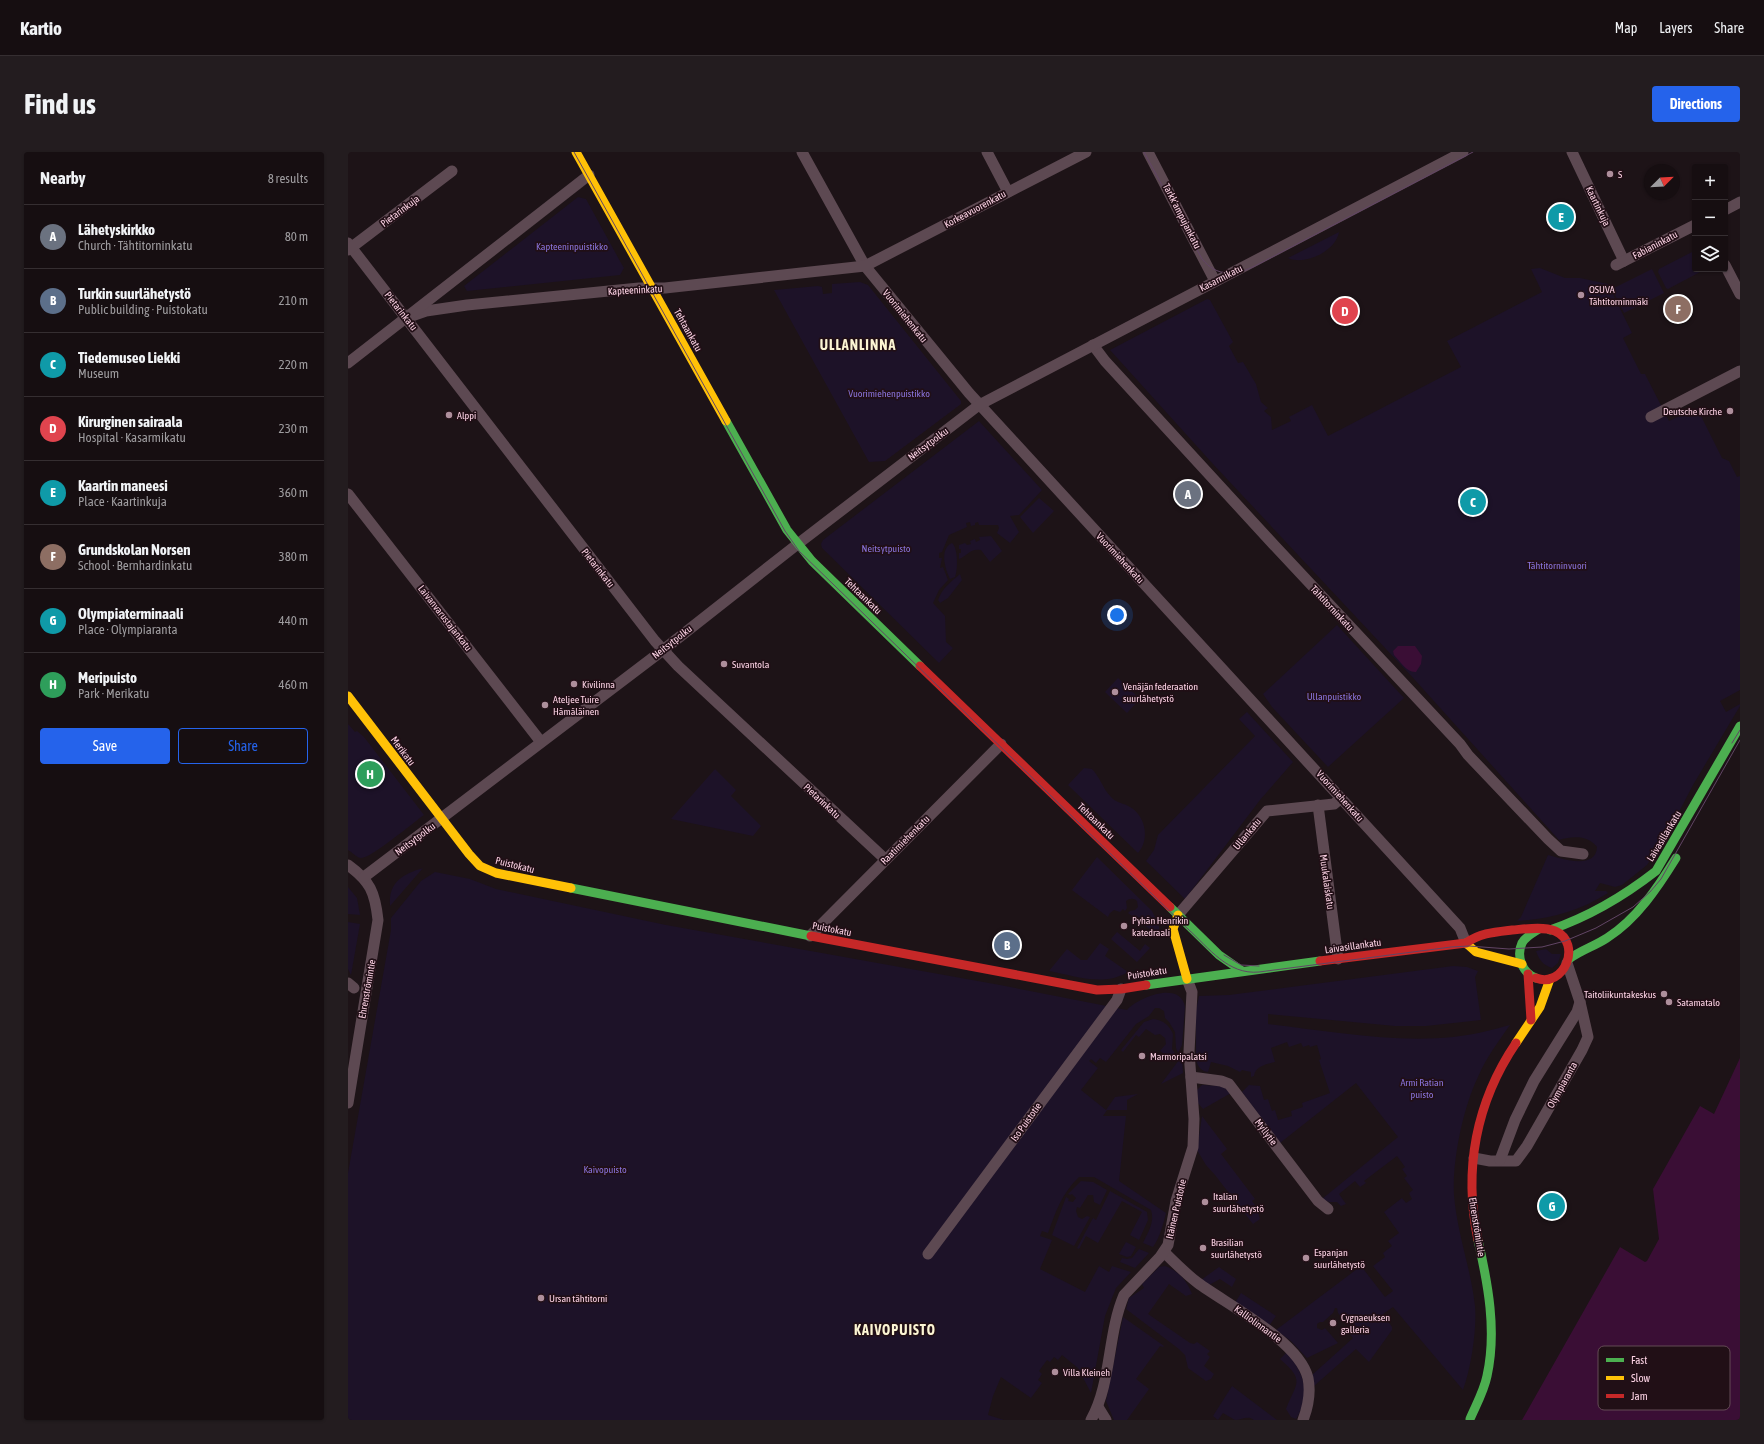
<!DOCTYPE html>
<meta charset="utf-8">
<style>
body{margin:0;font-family:"Asap Condensed",sans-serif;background:#231c1f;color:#f1f3f6}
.controls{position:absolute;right:12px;top:12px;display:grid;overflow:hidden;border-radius:4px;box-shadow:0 1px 3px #0004}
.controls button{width:36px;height:36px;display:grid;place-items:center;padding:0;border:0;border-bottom:1px solid #352e31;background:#160e11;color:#f1f3f6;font:20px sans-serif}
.compass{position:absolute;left:1296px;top:12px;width:36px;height:36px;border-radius:50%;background:#160e11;box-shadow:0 1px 3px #0004;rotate:66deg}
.you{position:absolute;left:769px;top:463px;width:14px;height:14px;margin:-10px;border:3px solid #fff;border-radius:50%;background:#1a73e8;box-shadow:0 0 0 6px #1a73e833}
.badge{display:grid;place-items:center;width:26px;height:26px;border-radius:50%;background:#2563eb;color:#fff;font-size:13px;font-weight:700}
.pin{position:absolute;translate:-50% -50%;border:2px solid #fff;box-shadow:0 1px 4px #0006}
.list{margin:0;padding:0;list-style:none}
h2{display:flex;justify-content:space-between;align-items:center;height:52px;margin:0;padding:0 16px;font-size:17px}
h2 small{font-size:13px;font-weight:400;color:#9e9c9f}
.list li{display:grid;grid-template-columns:26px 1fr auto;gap:12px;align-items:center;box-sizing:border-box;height:64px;padding:0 16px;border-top:1px solid #352e31}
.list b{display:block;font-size:15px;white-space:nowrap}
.list p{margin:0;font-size:13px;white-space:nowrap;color:#9e9c9f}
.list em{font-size:13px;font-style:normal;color:#9e9c9f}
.actions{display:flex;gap:8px;padding:12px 16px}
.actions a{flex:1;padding:9px 0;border:1px solid #2563eb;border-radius:4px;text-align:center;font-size:14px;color:#2563eb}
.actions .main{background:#2563eb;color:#fff}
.icon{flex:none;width:22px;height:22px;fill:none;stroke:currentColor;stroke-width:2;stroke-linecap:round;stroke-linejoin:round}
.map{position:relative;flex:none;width:1392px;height:1268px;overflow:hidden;border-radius:4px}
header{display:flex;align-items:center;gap:24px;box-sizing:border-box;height:56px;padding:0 20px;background:#160e11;border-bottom:1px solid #352e31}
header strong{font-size:19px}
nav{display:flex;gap:22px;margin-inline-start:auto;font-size:14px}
.intro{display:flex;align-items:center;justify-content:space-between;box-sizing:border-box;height:96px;padding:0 24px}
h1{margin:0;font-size:28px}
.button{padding:10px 18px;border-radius:4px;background:#2563eb;color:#fff;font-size:14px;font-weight:700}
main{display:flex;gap:24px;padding:0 24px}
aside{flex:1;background:#160e11;border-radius:4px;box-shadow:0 1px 3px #0004}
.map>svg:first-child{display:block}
.green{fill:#1d1228}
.water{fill:#3a0e35}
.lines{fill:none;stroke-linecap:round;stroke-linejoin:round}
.street{stroke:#5d4952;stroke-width:11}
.fast{stroke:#4caf50;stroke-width:9}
.slow{stroke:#ffc107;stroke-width:9}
.jam{stroke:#c62828;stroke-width:9}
.tram{stroke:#614565;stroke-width:1}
.poi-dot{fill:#ae8f9c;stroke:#210f16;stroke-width:1.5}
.labels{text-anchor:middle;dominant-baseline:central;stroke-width:3.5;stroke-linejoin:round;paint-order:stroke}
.poi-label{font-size:10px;fill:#fcd2e4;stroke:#210f16;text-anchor:start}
.street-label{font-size:10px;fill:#fcd2e4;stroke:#210f16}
.park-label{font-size:10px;fill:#8973db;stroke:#210f16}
.district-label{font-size:14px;font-weight:bold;letter-spacing:1px;fill:#fcf5d4;stroke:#210f16}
.key{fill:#210f16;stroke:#634a54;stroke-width:1}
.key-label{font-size:11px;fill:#fcd2e4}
</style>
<header>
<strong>Kartio</strong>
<nav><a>Map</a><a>Layers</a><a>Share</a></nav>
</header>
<div class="intro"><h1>Find us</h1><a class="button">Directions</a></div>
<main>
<aside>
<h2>Nearby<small>8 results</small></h2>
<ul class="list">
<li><span class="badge" style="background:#6b7280">A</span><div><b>Lähetyskirkko</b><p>Church · Tähtitorninkatu</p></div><em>80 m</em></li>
<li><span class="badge" style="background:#5c6f8a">B</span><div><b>Turkin suurlähetystö</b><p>Public building · Puistokatu</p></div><em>210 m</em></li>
<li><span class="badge" style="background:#0f9aa8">C</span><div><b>Tiedemuseo Liekki</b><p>Museum</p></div><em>220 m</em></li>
<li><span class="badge" style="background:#e0444e">D</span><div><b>Kirurginen sairaala</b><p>Hospital · Kasarmikatu</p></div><em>230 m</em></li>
<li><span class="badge" style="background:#0f9aa8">E</span><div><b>Kaartin maneesi</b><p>Place · Kaartinkuja</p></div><em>360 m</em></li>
<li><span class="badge" style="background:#8d6e63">F</span><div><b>Grundskolan Norsen</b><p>School · Bernhardinkatu</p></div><em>380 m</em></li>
<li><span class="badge" style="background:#0f9aa8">G</span><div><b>Olympiaterminaali</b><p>Place · Olympiaranta</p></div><em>440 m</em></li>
<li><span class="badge" style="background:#2e9e5b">H</span><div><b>Meripuisto</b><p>Park · Merikatu</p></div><em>460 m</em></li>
</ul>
<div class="actions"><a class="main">Save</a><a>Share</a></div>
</aside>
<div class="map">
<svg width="1392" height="1268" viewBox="0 0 1392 1268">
<rect width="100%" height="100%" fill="#1d1317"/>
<g class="green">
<polygon points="230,45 238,47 273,111 276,116 272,123 119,139 116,134"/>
<path d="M991,80C988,99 957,114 940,106Z"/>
<polygon points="1344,100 1347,102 1347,117 1354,117 1354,119 1320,137 1318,136 1310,120 1311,117"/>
<path d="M1192,116L1217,126H1232L1260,132L1284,181L1275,186L1293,222H1297L1321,269L1349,256L1374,306L1381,309L1389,325L1392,324V538L1372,549L1378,560L1392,552V554L1345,633L1321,679L1299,713L1274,733L1267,735L1252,731L1247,739H1258L1260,741C1232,759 1202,767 1169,769L1173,765L1200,703C1214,707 1248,718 1249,695C1240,683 1225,684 1211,688L1067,528L865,312L762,198L859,147L862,148L885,190L881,194L890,211L895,210L908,232L913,250L920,256L916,259L923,265L924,278L943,269L941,265L964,253L980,284L1113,215L1099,189L1194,140L1183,117Z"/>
<polygon points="1304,117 1316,141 1276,161 1264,137"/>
<polygon points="512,130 520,133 613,249 613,252 537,309 521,310 426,138 470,134 474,135 475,142 484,141 484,132"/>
<polygon points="631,269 694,338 671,363 662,364 671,380 662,391 649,381 651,376 650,373 631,373 630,370 627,371 627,373 623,374 622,370 618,371 619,375 601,383 594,400 591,401 591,406 594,406 592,416 595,415 600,428 591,438 585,451 597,464 598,490 605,496 591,511 474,396 473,392 475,388"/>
<polygon points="691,346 706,359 685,381 672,365"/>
<path d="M643,384L654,399L642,410L633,398C622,396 619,404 611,407V401H613V397H611V393L617,391L619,393L623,392L622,389L627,387L628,390L632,388L631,385Z"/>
<path d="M604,391C610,396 610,417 607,425L602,427C597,417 591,397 604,391Z"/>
<path d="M612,422L614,428L600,446L592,451L590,448C594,436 604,429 612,422Z"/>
<polygon points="989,473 1056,546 980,615 924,555 915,542"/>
<polygon points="770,526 792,547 779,561 757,540"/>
<polygon points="899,560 945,610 912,648 837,747 798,709 806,698 810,683 907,584 891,567"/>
<path d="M0,572L7,580L9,579L16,585L76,663C66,670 22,707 13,706C9,706 4,700 0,698Z"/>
<path d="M736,616L744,617C752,625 755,637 763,645C768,651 776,651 782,655C798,664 802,688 790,701L720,633Z"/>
<polygon points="367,617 388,638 383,644 413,674 405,684 323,667"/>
<path d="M749,705L804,759L811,773V784L780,761L782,759L787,758L790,755L789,749C786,746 782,746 778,749L779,756L777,759L775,757L772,760L766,758L762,761L760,765L724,738Z"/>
<path d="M75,716L42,754C40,730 55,722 75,716Z"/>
<path d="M87,720L122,727L148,737L318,773L652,833L779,858C790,845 833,828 837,855L834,893L830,901L828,896L827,880L821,870L817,866L816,859L811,856H807L801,864L788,872L758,910L752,906L748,911L743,907L741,909L750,916L733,938L758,958L767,945L790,942L779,948V958H759L755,964H778L771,1029L818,1061C815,1073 812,1085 805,1095L795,1091C800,1080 807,1070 803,1058L746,1025H731C714,1041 708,1059 700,1081L694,1079L692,1084L704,1088L692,1117L737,1140L751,1114L761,1120L764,1114L783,1120L768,1136L757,1164L743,1241L730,1216L714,1203L710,1208L706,1205L702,1210L699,1208L691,1219L694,1222L690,1228L694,1231L683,1246L653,1225L645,1244L640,1263L656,1268H0V1021L43,778V766L73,729Z"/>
<polygon points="0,735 9,746 12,763 0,762"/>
<polygon points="0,770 12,772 3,823 0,817"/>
<polygon points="769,780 792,799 797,792 802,796 789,810 763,787"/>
<path d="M752,791L761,797L757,804L780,820C755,835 728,824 701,819L719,797L733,808H739Z"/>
<path d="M1198,797L1204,802H1213L1210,811L1204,816C1195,813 1191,808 1188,799Z"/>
<path d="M1105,814L1119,815L1130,819L1127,825L1133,868L1078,874H1047L920,862V872C981,879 1044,891 1105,885C1124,883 1144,878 1162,873C1150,890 1138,906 1130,925C1115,956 1104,1009 1106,1043C1109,1081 1123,1117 1127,1154C1129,1177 1123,1217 1115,1238L1045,1155L1035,1162L1044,1175V1178L1021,1210L1008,1197L966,1234L964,1223L1005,1186L999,1179L1003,1175L990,1161L989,1156H987L985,1161L975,1170H972L969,1172V1176L974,1178L977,1176L990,1191L959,1206L943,1189L928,1178L1013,1114L1037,1145L1045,1139L1025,1114L1037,1105L1035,1101L1044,1094L1040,1089L1051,1081L1036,1060L1054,1046L1058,1051L1064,1047L1061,1041L1065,1038L1056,1026L1059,1024L1054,1017L1057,1015L1049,1004L1016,1029L1018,1031L1012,1035L1007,1029L991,1042L998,1052L993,1054L989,1050H981L974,1047L1050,985L1008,931L932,991L894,940L901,933L912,934L916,948L920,947L924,959L927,958L930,968L944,964L943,959L955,955L954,951L982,941L971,908L973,907L969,893L962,895L961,893L955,895L953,891L941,895L939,890L923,896L927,910C919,912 907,914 906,924L903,925V920L894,918L892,920L880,914L863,910L860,920C853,919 850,915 848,908V858L851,844L881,843Z"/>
<path d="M805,867C815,868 821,873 825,882L824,897L828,903L824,908L812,899L818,892L817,886L812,882L807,883L798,877L791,885L788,883L775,900L773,898L796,870Z"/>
<polygon points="834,904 835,921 813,932"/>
<path d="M854,933C865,934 876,932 883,941L855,957L850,951L849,938Z"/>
<polygon points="854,964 879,997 873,1002 907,1047 904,1049 909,1056 912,1067 905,1072 867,1023 858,1013 849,998"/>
<polygon points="733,1029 745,1030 759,1038 752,1053 746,1050 745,1043 740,1043 732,1056 729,1055 728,1059 730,1065 734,1067 739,1064 742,1065 726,1094 704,1083 718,1045 721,1047 720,1049 725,1050 728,1046 724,1042 722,1043 720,1042"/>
<polygon points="762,1039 799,1060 800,1068 791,1088 782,1083 794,1060 774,1049 750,1091 738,1084 731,1097 729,1096 745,1066 748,1068"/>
<polygon points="778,1090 788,1095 783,1104 779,1105 771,1102"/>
<polygon points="791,1097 801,1101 787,1116 772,1110 774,1106 779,1107 784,1106"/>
<path d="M817,1114C831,1119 839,1129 844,1142L838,1144L821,1132L800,1162L842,1191L846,1192L849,1190L862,1199L859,1202L862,1205L856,1214L866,1222L863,1227L858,1229L840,1216L837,1203L831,1197L778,1157L781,1146L796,1136L794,1132L811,1115Z"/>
<polygon points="871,1115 888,1127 884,1135 872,1127 861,1133 853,1128"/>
<polygon points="893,1141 928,1164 921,1174 887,1151"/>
<polygon points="775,1165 816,1194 815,1195 812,1194 788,1227 801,1237 779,1268 766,1268 758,1249"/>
<path d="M939,1200C956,1221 964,1243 948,1267L943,1265L938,1257C948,1231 958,1229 932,1207Z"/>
<path d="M884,1234L929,1268H906C900,1263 894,1268 887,1268L875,1261L870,1268L865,1264Z"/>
</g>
<g class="water">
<path d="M1050,494H1067L1074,504L1073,512L1068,520C1059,521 1052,509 1046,503L1045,499Z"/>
<polygon points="1392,906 1392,1268 1174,1268 1272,1095 1297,1110 1299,1109 1311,1087 1305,1037 1352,954 1366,962"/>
</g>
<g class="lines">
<g class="street">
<polyline points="454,0 517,114 621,241 1112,776 1118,791"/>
<polyline points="639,0 660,40"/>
<polyline points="800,0 867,129"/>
<polyline points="1224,0 1276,109"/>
<polyline points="1377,58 1392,50"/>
<polyline points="0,91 307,489 330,514 537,707"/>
<polyline points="0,98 104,19"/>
<polyline points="1268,113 1347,73"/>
<polyline points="1377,113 1392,142"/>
<polyline points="58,166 78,159 119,153 291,136 317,136 517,114 738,0"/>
<polyline points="745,193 757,209 925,392 1112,592 1120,603 1200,687 1213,699 1235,702"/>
<polyline points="0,211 241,23"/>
<polyline points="1303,265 1392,219"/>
<polyline points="0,342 193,590"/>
<polyline points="970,653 990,807"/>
<path d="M0,713C22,729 27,740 30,768L0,951"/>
<polyline points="16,725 315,498 451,391 631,253 1115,0"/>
<polyline points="830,763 919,659 986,652 993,646"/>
<polyline points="462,784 653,592"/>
<polyline points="0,831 6,836"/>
<polyline points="843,925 873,929 881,932 970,1049 980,1057"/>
<polyline points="1126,1006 1142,1009 1168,1009 1179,994 1234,898 1240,885 1232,850 1219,811"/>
<polyline points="1152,1008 1167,968 1186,929 1229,860 1232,850"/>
<path d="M816,1100C827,1111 838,1122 850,1131C880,1153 951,1189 960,1226C963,1241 960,1255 955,1268"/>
<polyline points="580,1102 769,848 773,837"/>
<polyline points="750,1255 758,1268"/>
<path d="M743,1268C764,1230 759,1183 776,1143L812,1105L820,1093L828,1049L845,995L846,967L841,900L844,840L839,827"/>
</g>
<g class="fast">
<polyline points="378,269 439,378 464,409 572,514"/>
<polyline points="223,736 463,784"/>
<polyline points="822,755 871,803 894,819"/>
<path d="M1202,778C1240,765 1276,744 1308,719L1392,574"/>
<path d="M1221,807C1233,798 1247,794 1259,786C1289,767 1310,735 1328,706"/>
<path d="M1188,826C1174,821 1168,804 1174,791C1178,784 1185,781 1191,777"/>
<polyline points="798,833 972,809"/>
<path d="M1122,1267C1128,1253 1136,1239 1139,1224C1149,1179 1140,1132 1130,1088"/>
</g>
<g class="slow">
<polyline points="228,0 378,269"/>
<polyline points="0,544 121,702 132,714 148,721 223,736"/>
<polyline points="830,763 825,777 839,827"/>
<polyline points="1118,791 1128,800 1174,812"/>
<polyline points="1168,891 1192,855 1202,827"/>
</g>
<g class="jam">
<polyline points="572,514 822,755"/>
<polyline points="463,784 749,838 773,837 798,833"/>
<path d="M972,809L1118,791C1132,781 1147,780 1164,778C1177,777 1195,774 1207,779C1235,791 1216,837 1188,826"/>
<polyline points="1180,822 1183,868"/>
<path d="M1130,1088C1115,1018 1128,950 1168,891"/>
</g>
<g class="tram">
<path d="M226,0L437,379L451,399L840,777C861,796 880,823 911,820L1103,795L1121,794L1161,797L1194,795L1217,789L1248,776L1285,755L1302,740L1313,727L1392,588"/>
<path d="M796,0L854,107C869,125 887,124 907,114L1125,0"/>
<polyline points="1384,591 1392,578"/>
<polyline points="876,803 893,813 911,814"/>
</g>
</g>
<g class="poi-dot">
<circle cx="1262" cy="22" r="4"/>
<circle cx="1233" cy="143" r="4"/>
<circle cx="1382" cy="259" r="4"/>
<circle cx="101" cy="263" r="4"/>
<circle cx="376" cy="512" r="4"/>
<circle cx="226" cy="532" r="4"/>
<circle cx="767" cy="540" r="4"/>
<circle cx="197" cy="553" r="4"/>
<circle cx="776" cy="774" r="4"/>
<circle cx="1316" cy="842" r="4"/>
<circle cx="1321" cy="850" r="4"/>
<circle cx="794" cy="904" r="4"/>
<circle cx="857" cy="1050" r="4"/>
<circle cx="855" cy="1096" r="4"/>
<circle cx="958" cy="1106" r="4"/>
<circle cx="193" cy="1146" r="4"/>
<circle cx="985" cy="1171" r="4"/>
<circle cx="707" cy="1220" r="4"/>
</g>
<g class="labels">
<g class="poi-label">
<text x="1270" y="22">S</text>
<text x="1241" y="137">OSUVA<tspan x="1241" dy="12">Tähtitorninmäki</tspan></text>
<text x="1374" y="259" text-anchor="end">Deutsche Kirche</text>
<text x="109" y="263">Alppi</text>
<text x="384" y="512">Suvantola</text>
<text x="234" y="532">Kivilinna</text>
<text x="775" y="534">Venäjän federaation<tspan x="775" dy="12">suurlähetystö</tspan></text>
<text x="205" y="547">Ateljee Tuire<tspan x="205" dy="12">Hämäläinen</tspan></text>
<text x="784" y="768">Pyhän Henrikin<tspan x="784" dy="12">katedraali</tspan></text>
<text x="1308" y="842" text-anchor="end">Taitoliikuntakeskus</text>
<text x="1329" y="850">Satamatalo</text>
<text x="802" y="904">Marmoripalatsi</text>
<text x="865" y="1044">Italian<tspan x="865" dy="12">suurlähetystö</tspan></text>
<text x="863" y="1090">Brasilian<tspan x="863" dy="12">suurlähetystö</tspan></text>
<text x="966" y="1100">Espanjan<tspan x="966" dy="12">suurlähetystö</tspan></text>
<text x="201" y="1146">Ursan tähtitorni</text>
<text x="993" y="1165">Cygnaeuksen<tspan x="993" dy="12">galleria</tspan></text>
<text x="715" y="1220">Villa Kleineh</text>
</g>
<g class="street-label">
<text transform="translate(1250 54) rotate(64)">Kaartinkuja</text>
<text transform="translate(627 57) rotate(-28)">Korkeavuorenkatu</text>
<text transform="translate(52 59) rotate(-37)">Pietarinkuja</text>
<text transform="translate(834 64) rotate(63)">Tarkk'ampujankatu</text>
<text transform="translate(1307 93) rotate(-28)">Fabianinkatu</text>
<text transform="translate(873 126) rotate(-27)">Kasarmikatu</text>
<text transform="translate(287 138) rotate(-3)">Kapteeninkatu</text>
<text transform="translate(53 159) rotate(52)">Pietarinkatu</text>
<text transform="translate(557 164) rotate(51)">Vuorimiehenkatu</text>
<text transform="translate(340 178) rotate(61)">Tehtaankatu</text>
<text transform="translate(580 292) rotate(-37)">Neitsytpolku</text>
<text transform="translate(772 406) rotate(47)">Vuorimiehenkatu</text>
<text transform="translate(250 416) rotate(52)">Pietarinkatu</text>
<text transform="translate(515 444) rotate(44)">Tehtaankatu</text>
<text transform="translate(984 456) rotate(47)">Tähtitorninkatu</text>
<text transform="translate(97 466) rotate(52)">Laivanvarustajankatu</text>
<text transform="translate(324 490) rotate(-38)">Neitsytpolku</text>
<text transform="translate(55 599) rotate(53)">Merikatu</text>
<text transform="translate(992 644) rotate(48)">Vuorimiehenkatu</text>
<text transform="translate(474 649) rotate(43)">Pietarinkatu</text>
<text transform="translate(748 669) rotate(44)">Tehtaankatu</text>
<text transform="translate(899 682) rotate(-50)">Ullankatu</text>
<text transform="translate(1316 684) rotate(-59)">Laivasillankatu</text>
<text transform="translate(67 687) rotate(-37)">Neitsytpolku</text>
<text transform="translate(557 688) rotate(-45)">Raatimiehenkatu</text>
<text transform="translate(167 713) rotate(14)">Puistokatu</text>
<text transform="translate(979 730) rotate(82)">Muukalaiskatu</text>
<text transform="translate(484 777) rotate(11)">Puistokatu</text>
<text transform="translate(1005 794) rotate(-8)">Laivasillankatu</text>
<text transform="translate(799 821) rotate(-9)">Puistokatu</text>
<text transform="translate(19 837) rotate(-80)">Ehrenströmintie</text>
<text transform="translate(1214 933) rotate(-61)">Olympiaranta</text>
<text transform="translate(678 970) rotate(-54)">Iso Puistotie</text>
<text transform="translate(918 980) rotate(53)">Myllytie</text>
<text transform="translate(828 1057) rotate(-77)">Itäinen Puistotie</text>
<text transform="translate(1129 1075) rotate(81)">Ehrenströmintie</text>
<text transform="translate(910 1172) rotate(36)">Kalliolinnantie</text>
</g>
<g class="park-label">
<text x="224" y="94">Kapteeninpuistikko</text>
<text x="541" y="241">Vuorimiehenpuistikko</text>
<text x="538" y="396">Neitsytpuisto</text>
<text x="1209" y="413">Tähtitorninvuori</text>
<text x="986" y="544">Ullanpuistikko</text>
<text x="1074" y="930">Armi Ratian<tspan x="1074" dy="12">puisto</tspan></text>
<text x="257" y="1017">Kaivopuisto</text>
</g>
<g class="district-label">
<text x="510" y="193">ULLANLINNA</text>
<text x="547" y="1178">KAIVOPUISTO</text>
</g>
</g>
<rect x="1250" y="1194" width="132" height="64" rx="6" class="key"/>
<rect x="1258" y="1206" width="18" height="4" fill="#4caf50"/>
<rect x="1258" y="1224" width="18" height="4" fill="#ffc107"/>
<rect x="1258" y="1242" width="18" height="4" fill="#c62828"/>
<g class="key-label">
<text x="1283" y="1212">Fast</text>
<text x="1283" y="1230">Slow</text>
<text x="1283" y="1248">Jam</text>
</g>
</svg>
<div class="controls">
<button>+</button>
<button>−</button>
<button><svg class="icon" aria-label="layers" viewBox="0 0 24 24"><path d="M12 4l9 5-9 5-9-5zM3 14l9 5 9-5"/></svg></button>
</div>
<svg class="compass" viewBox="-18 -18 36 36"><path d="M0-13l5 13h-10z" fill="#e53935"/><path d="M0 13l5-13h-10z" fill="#9e9c9f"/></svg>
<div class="you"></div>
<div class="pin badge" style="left:840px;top:342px;background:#6b7280">A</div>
<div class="pin badge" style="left:659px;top:793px;background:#5c6f8a">B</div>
<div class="pin badge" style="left:1125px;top:350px;background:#0f9aa8">C</div>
<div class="pin badge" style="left:997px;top:159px;background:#e0444e">D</div>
<div class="pin badge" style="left:1213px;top:65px;background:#0f9aa8">E</div>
<div class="pin badge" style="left:1330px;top:157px;background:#8d6e63">F</div>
<div class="pin badge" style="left:1204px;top:1054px;background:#0f9aa8">G</div>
<div class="pin badge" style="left:22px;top:622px;background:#2e9e5b">H</div>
</div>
</main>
